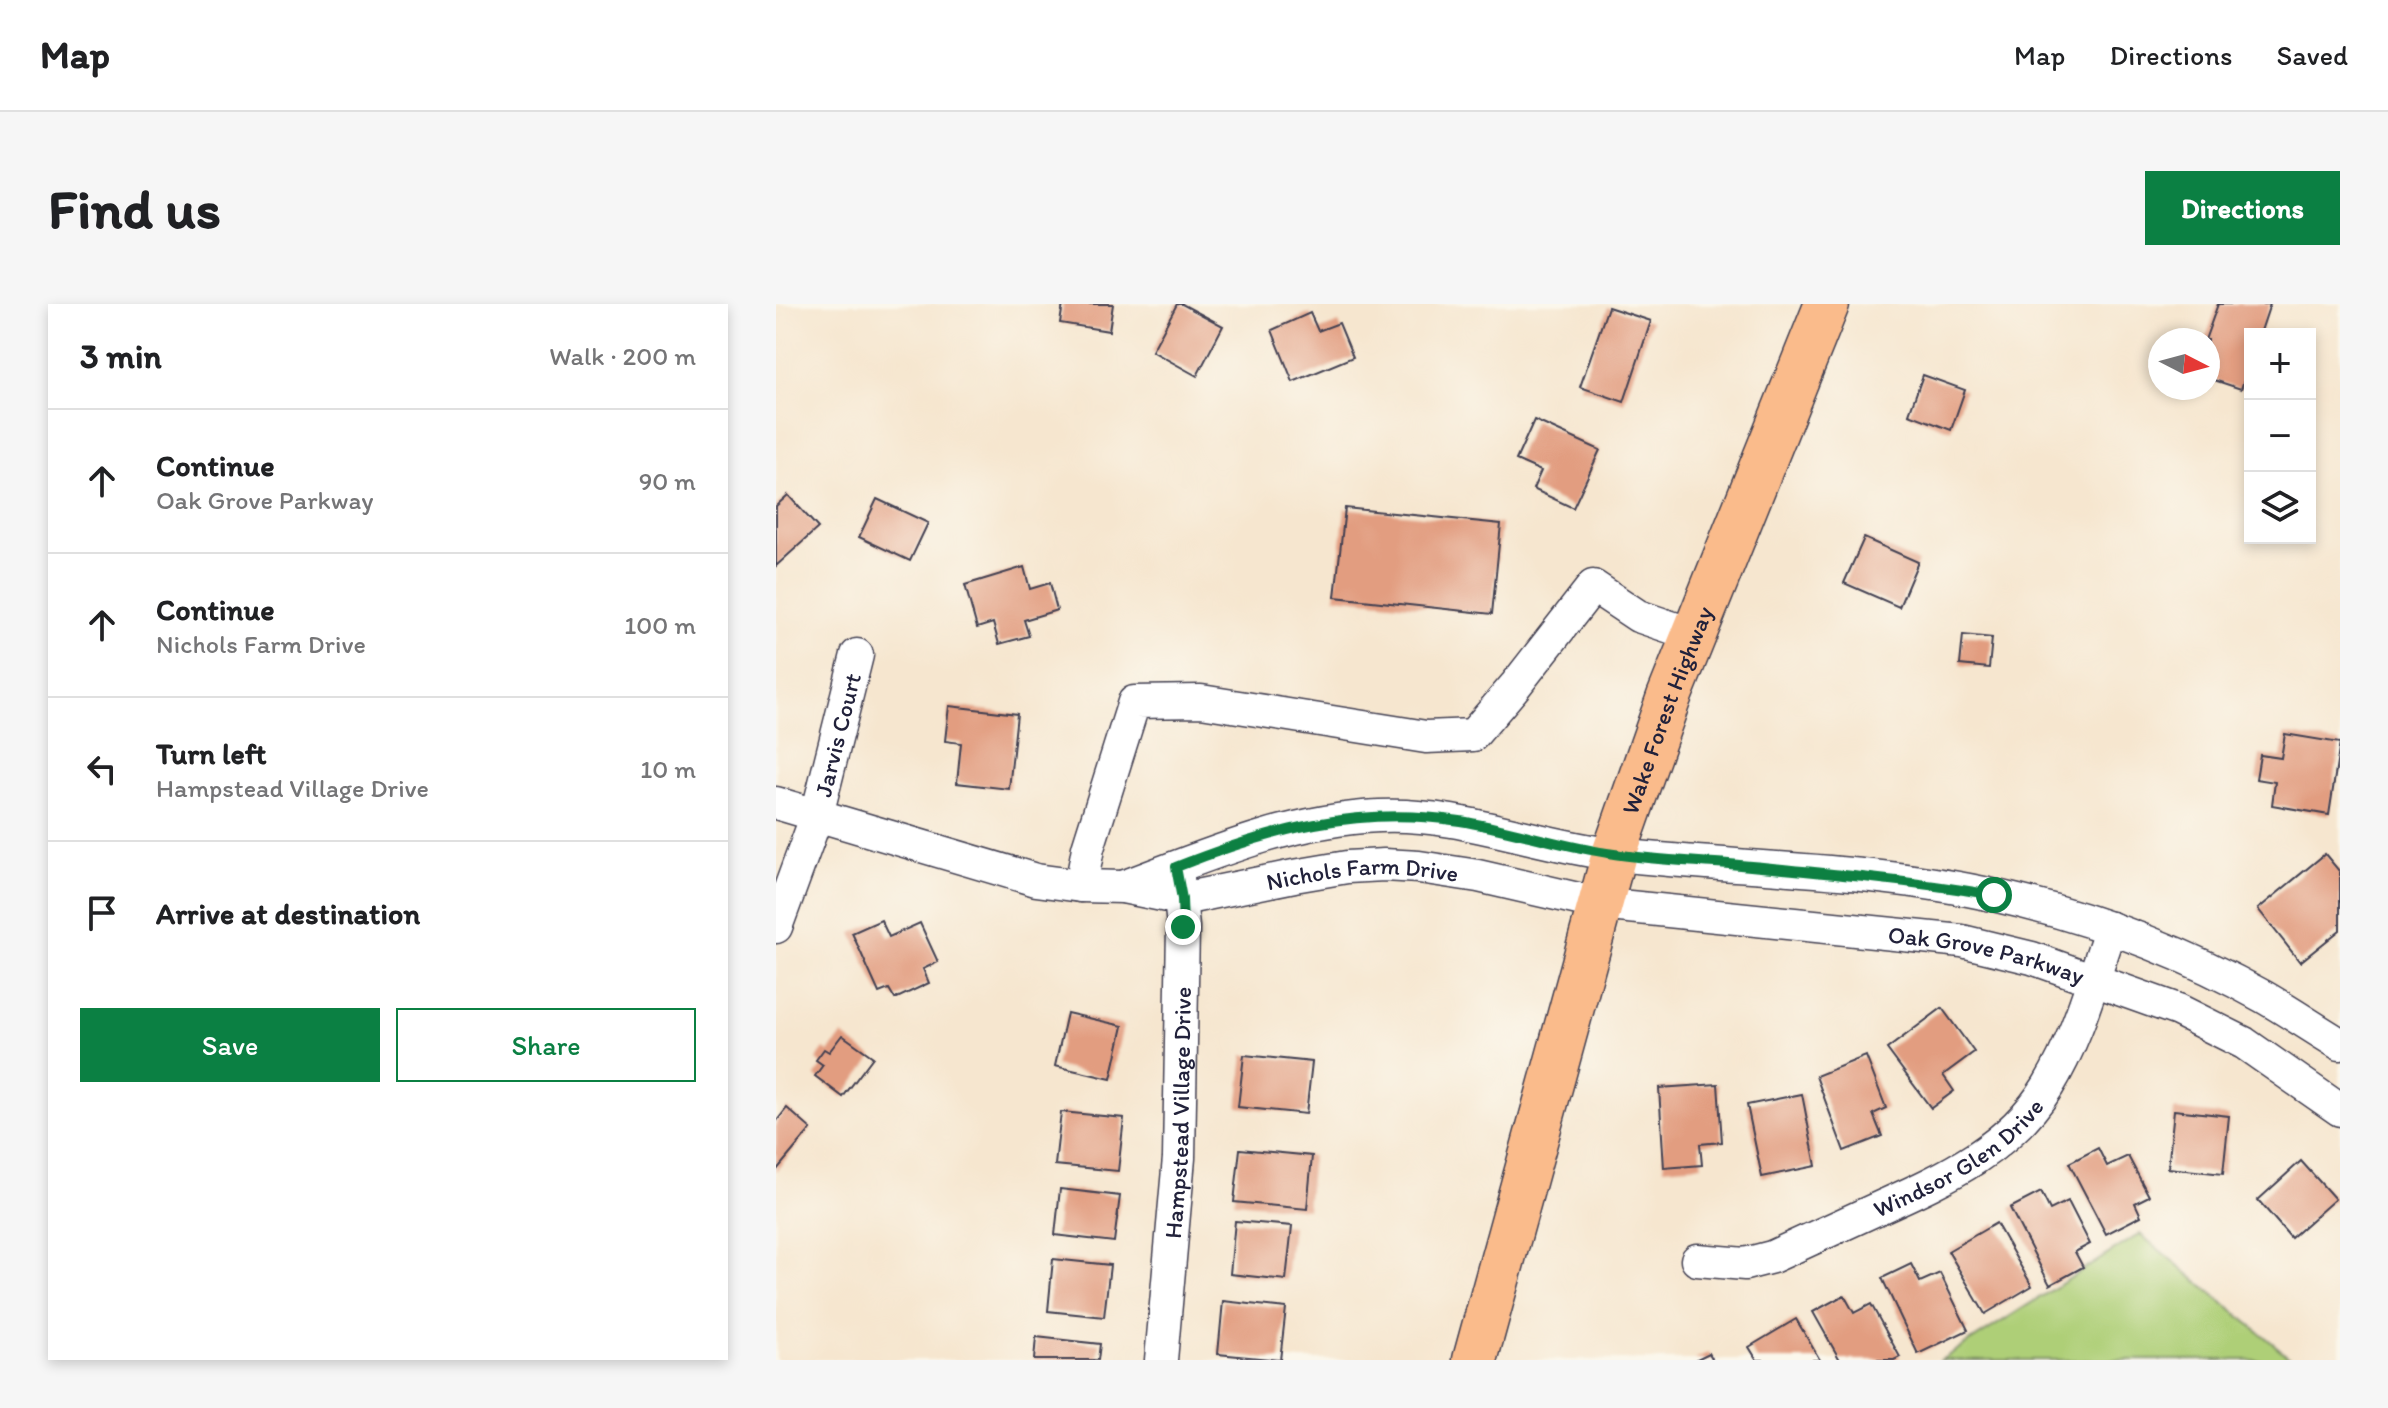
<!DOCTYPE html>
<meta charset="utf-8">
<style>
body{margin:0;font-family:Itim,sans-serif;background:#f6f6f6;color:#202124}
.controls{position:absolute;right:24px;top:24px;display:grid;overflow:hidden;border-radius:0px;box-shadow:0 4px 12px #0003}
.controls button{width:72px;height:72px;display:grid;place-items:center;padding:0;border:0;border-bottom:2px solid #e0e0e0;background:#fff;color:#202124;font:40px sans-serif}
.compass{position:absolute;left:1372px;top:24px;width:72px;height:72px;border-radius:50%;background:#fff;box-shadow:0 4px 12px #0003;rotate:96deg}
.stop{position:absolute;width:24px;height:24px;margin:-18px;border:6px solid #0b8043;border-radius:50%;background:#fff}
.stop.end{background:#0b8043;border-color:#fff;box-shadow:0 2px 8px #0008}
.list{margin:0;padding:0;list-style:none}
h2{display:flex;justify-content:space-between;align-items:center;height:104px;margin:0;padding:0 32px;font-size:34px}
h2 small{font-size:26px;font-weight:400;color:#757577}
.list li{display:grid;grid-template-columns:52px 1fr auto;gap:24px;align-items:center;box-sizing:border-box;height:144px;padding:0 32px;border-top:2px solid #e0e0e0}
.list b{display:block;font-size:30px;white-space:nowrap}
.list p{margin:0;font-size:26px;white-space:nowrap;color:#757577}
.list em{font-size:26px;font-style:normal;color:#757577}
.actions{display:flex;gap:16px;padding:24px 32px}
.actions a{flex:1;padding:18px 0;border:2px solid #0b8043;border-radius:0px;text-align:center;font-size:28px;color:#0b8043}
.actions .main{background:#0b8043;color:#fff}
.icon{flex:none;width:44px;height:44px;fill:none;stroke:currentColor;stroke-width:2;stroke-linecap:round;stroke-linejoin:round}
.map{position:relative;flex:none;width:1564px;height:1056px;overflow:hidden;border-radius:0px}
header{display:flex;align-items:center;gap:48px;box-sizing:border-box;height:112px;padding:0 40px;background:#fff;border-bottom:2px solid #e0e0e0}
header strong{font-size:38px}
nav{display:flex;gap:44px;margin-inline-start:auto;font-size:28px}
.intro{display:flex;align-items:center;justify-content:space-between;box-sizing:border-box;height:192px;padding:0 48px}
h1{margin:0;font-size:56px}
.button{padding:20px 36px;border-radius:0px;background:#0b8043;color:#fff;font-size:28px;font-weight:700}
main{display:flex;gap:48px;padding:0 48px}
aside{flex:1;background:#fff;border-radius:0px;box-shadow:0 4px 12px #0003}
.map>svg:first-child{display:block}
.green{fill:#aecf77;stroke:#687859;stroke-width:2}
.building{fill:#e29d80}
.lines{fill:none;stroke-linecap:round;stroke-linejoin:round}
.minor-casing{stroke:#423f51;stroke-width:35}
.highway-casing{stroke:#423f51;stroke-width:47}
.minor{stroke:#fff;stroke-width:32}
.highway{stroke:#fabb8b;stroke-width:44}
.route{stroke:#0b8043;stroke-width:10}
.labels{text-anchor:middle;dominant-baseline:central;stroke-width:8;stroke-linejoin:round;paint-order:stroke}
.street-label{font-size:24px;fill:#22223b;stroke:#fbf7ec}
</style>
<header>
<strong>Map</strong>
<nav><a>Map</a><a>Directions</a><a>Saved</a></nav>
</header>
<div class="intro"><h1>Find us</h1><a class="button">Directions</a></div>
<main>
<aside>
<h2>3 min<small>Walk · 200 m</small></h2>
<ul class="list">
<li><svg class="icon" aria-label="ahead" viewBox="0 0 24 24"><path d="M12 20V5M6 11l6-6 6 6"/></svg><div><b>Continue</b><p>Oak Grove Parkway</p></div><em>90 m</em></li>
<li><svg class="icon" aria-label="ahead" viewBox="0 0 24 24"><path d="M12 20V5M6 11l6-6 6 6"/></svg><div><b>Continue</b><p>Nichols Farm Drive</p></div><em>100 m</em></li>
<li><svg class="icon" aria-label="left" viewBox="0 0 24 24"><path d="M17 20v-9H6M10 6l-5 5 5 5"/></svg><div><b>Turn left</b><p>Hampstead Village Drive</p></div><em>10 m</em></li>
<li><svg class="icon" aria-label="arrive" viewBox="0 0 24 24"><path d="M6 21V4h12l-3 4 3 4H6"/></svg><div><b>Arrive at destination</b></div></li>
</ul>
<div class="actions"><a class="main">Save</a><a>Share</a></div>
</aside>
<div class="map">
<svg width="1564" height="1056" viewBox="0 0 1564 1056">
<rect width="100%" height="100%" fill="#fbf7ec"/>
<filter id="ink" filterUnits="userSpaceOnUse"><feTurbulence type="fractalNoise" baseFrequency=".0125" numOctaves="2"/><feDisplacementMap in="SourceGraphic" scale="16" xChannelSelector="R" yChannelSelector="G"/><feConvolveMatrix kernelMatrix="1 2 1 2 8 2 1 2 1" color-interpolation-filters="sRGB"/></filter>
<filter id="wash" filterUnits="userSpaceOnUse"><feTurbulence type="fractalNoise" baseFrequency=".006" numOctaves="4" result="noise"/><feDisplacementMap in="SourceGraphic" scale="32" xChannelSelector="R" yChannelSelector="G"/><feGaussianBlur stdDeviation="1.8" result="paint"/><feColorMatrix in="noise" values="0 0 0 0 0 0 0 0 0 0 0 0 0 0 0 0 0 1.4 0 .05"/><feComposite in="paint" operator="in"/></filter>
<g filter="url(#wash)">
<rect width="100%" height="100%" fill="#f6e6cf"/>
<polygon class="green" points="1364,930 1517,1056 1165,1056"/>
<g id="blocks">
<g class="building">
<polygon points="287,0 337,0 333,27 284,19"/>
<polygon points="401,0 406,0 447,22 421,72 376,47"/>
<polygon points="1442,0 1494,0 1484,30 1474,30 1474,58 1465,85 1432,74 1432,36 1429,36"/>
<polygon points="832,3 875,17 848,98 804,83"/>
<polygon points="534,9 542,27 563,19 577,53 517,78 496,26"/>
<polygon points="1147,71 1189,86 1175,126 1133,110"/>
<polygon points="758,116 824,146 797,204 757,185 765,167 740,156"/>
<polygon points="12,191 42,224 0,262 0,202"/>
<polygon points="101,195 152,219 134,257 83,233"/>
<polygon points="569,204 725,220 716,310 559,293"/>
<polygon points="1088,234 1142,258 1123,303 1068,279"/>
<polygon points="248,263 254,285 274,279 281,306 248,316 253,332 223,340 217,319 201,324 189,281"/>
<polygon points="1187,331 1216,334 1213,364 1184,361"/>
<polygon points="173,402 241,410 233,485 181,479 185,439 169,437"/>
<polygon points="1509,430 1564,439 1553,511 1496,501 1499,478 1480,475 1484,451 1505,454"/>
<polygon points="1549,550 1564,568 1564,626 1524,658 1482,605"/>
<polygon points="105,616 113,633 144,619 162,658 147,665 153,679 119,695 113,685 103,689 76,629"/>
<polygon points="1166,704 1198,748 1167,771 1178,787 1155,804 1111,745"/>
<polygon points="291,709 347,722 335,775 279,762"/>
<polygon points="66,731 97,753 67,793 39,772 47,761 40,756 48,745 53,748"/>
<polygon points="468,751 536,758 530,810 462,803"/>
<polygon points="1090,752 1110,804 1097,810 1106,832 1068,847 1040,772"/>
<polygon points="942,780 946,838 924,840 926,861 888,864 883,784"/>
<polygon points="1026,790 1040,862 986,873 971,801"/>
<polygon points="11,804 35,825 0,867 0,818"/>
<polygon points="1398,806 1453,812 1447,870 1392,864"/>
<polygon points="285,808 348,814 342,867 279,861"/>
<polygon points="1322,844 1331,862 1352,852 1373,892 1359,899 1365,912 1330,930 1293,859"/>
<polygon points="464,845 536,852 531,905 458,898"/>
<polygon points="1525,857 1559,895 1515,934 1482,896"/>
<polygon points="284,885 344,892 338,938 279,931"/>
<polygon points="1265,888 1274,906 1292,897 1314,940 1299,948 1307,963 1274,981 1234,904"/>
<polygon points="459,917 516,922 510,976 454,970"/>
<polygon points="1220,919 1256,982 1209,1010 1172,947"/>
<polygon points="277,955 334,961 328,1013 272,1007"/>
<polygon points="1135,960 1144,978 1164,969 1192,1026 1142,1050 1106,974"/>
<polygon points="1068,991 1078,1009 1095,1000 1124,1053 1118,1056 1064,1056 1037,1008"/>
<polygon points="447,997 510,1004 504,1056 442,1050"/>
<polygon points="1020,1015 1044,1056 981,1056 973,1043"/>
<polygon points="260,1033 324,1040 322,1056 258,1056"/>
<polygon points="933,1049 937,1056 919,1056"/>
</g>
</g>
</g>
<g filter="url(#ink)">
<use href="#blocks" fill-opacity="0" stroke="#423f51" stroke-width="2"/>
<g class="lines">
<g class="minor-casing">
<g id="minor">
<path id="s1" d="M0,499L260,576L305,582L347,583L406,595L518,572L571,563L608,561L643,563L702,572L824,600L1186,637L1256,654L1402,706L1468,739L1564,806"/>
<polyline points="305,582 312,544 358,398 425,397 650,433 697,431 739,382 817,282 862,312 918,331"/>
<path d="M347,583C432,551 512,516 603,512C685,508 761,542 842,551C967,565 1099,564 1221,592C1314,613 1406,647 1488,693C1514,708 1539,725 1564,740"/>
<path id="s2" d="M0,623L41,511L81,351"/>
<path id="s3" d="M921,956L969,960L996,953C1033,936 1070,919 1107,902C1171,873 1234,844 1272,782C1302,733 1316,677 1335,624"/>
<path id="s4" d="M385,1056L403,854L407,623L402,574"/>
</g>
</g>
<g class="highway-casing">
<g id="highway">
<path id="s5" d="M699,1056L838,550L893,393L1051,0"/>
</g>
</g>
<use href="#minor" class="minor"/>
<use href="#highway" class="highway"/>
</g>
</g>
<g class="lines" filter="url(#ink)">
<path class="route" d="M407,623L406,595L400,563C493,526 582,501 684,517C735,525 786,543 838,550C876,556 915,557 953,560C1042,568 1130,576 1218,591"/>
</g>
<g class="labels">
<g class="street-label">
<text stroke="none"><textPath href="#s5" startOffset="678">Wake Forest Highway</textPath></text>
<text stroke="none"><textPath href="#s2" startOffset="202">Jarvis Court</textPath></text>
<text stroke="none"><textPath href="#s1" startOffset="602">Nichols Farm Drive</textPath></text>
<text stroke="none"><textPath href="#s1" startOffset="1234">Oak Grove Parkway</textPath></text>
<text stroke="none"><textPath href="#s4" startOffset="248">Hampstead Village Drive</textPath></text>
<text stroke="none"><textPath href="#s3" startOffset="288">Windsor Glen Drive</textPath></text>
</g>
</g>
</svg>
<div class="controls">
<button>+</button>
<button>−</button>
<button><svg class="icon" aria-label="layers" viewBox="0 0 24 24"><path d="M12 4l9 5-9 5-9-5zM3 14l9 5 9-5"/></svg></button>
</div>
<svg class="compass" viewBox="-18 -18 36 36"><path d="M0-13l5 13h-10z" fill="#e53935"/><path d="M0 13l5-13h-10z" fill="#757577"/></svg>
<div class="stop" style="left:1218px;top:591px"></div>
<div class="stop end" style="left:407px;top:623px"></div>
</div>
</main>
